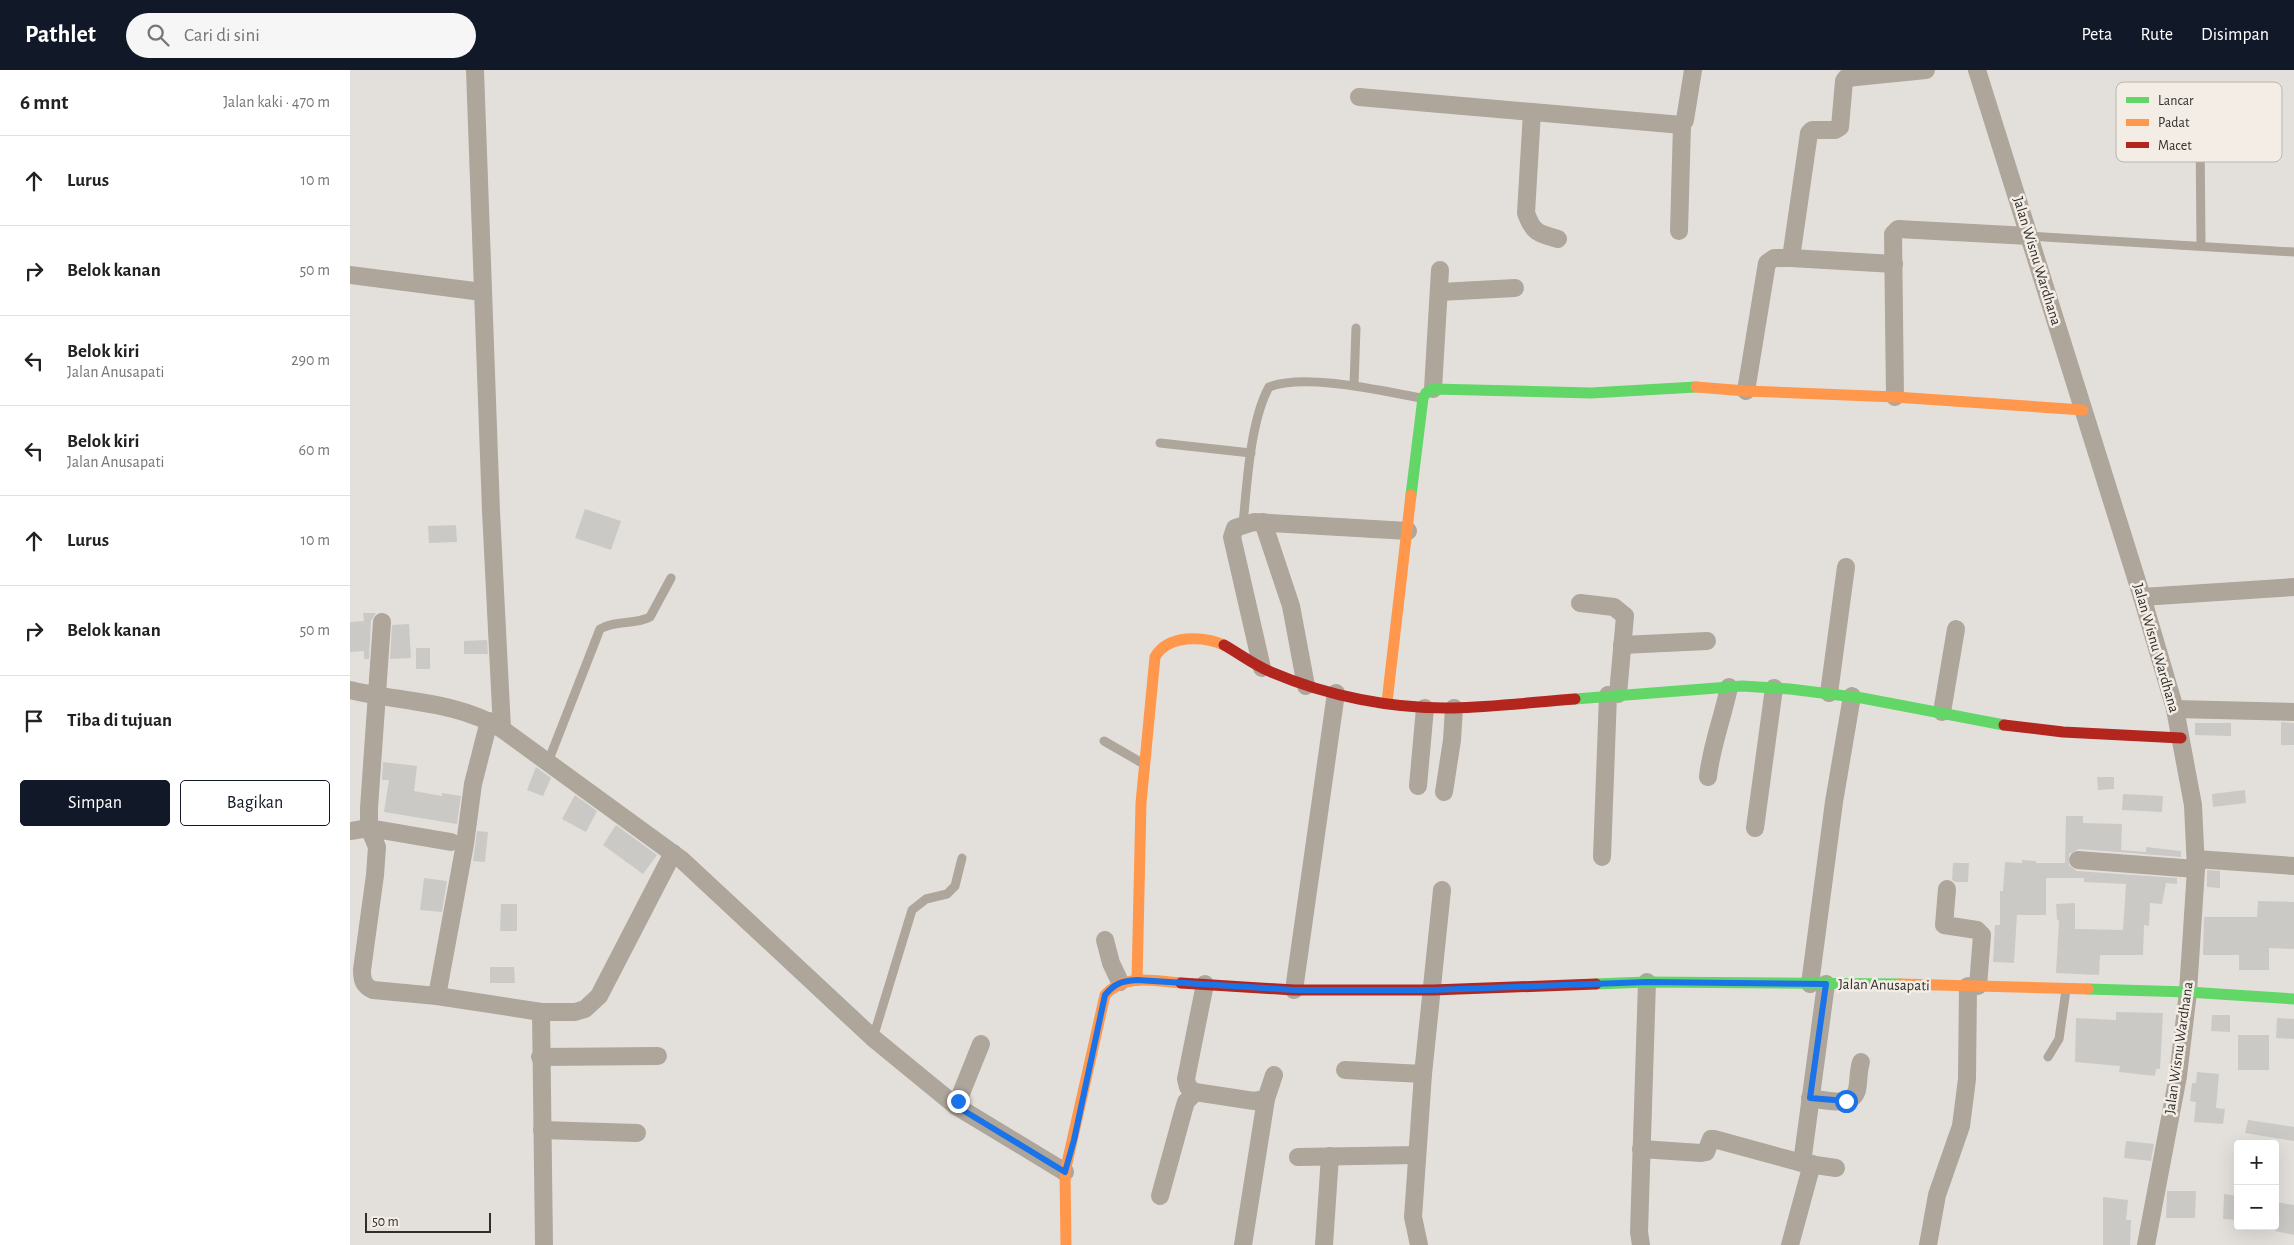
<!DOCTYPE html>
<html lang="id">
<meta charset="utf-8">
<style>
body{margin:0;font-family:"Alegreya Sans",sans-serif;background:#f6f6f6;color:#222}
.controls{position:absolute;right:15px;bottom:15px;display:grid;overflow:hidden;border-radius:5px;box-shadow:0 5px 20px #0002}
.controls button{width:45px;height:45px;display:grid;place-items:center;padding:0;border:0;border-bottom:1px solid #e0e0e0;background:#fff;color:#222;font:25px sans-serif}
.scale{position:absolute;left:15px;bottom:12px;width:126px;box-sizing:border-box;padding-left:5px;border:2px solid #312f2c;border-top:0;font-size:14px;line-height:18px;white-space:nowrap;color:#312f2c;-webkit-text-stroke:4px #f3ede6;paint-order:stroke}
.stop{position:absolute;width:15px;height:15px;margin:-11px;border:4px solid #1a73e8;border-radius:50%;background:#fff}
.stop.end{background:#1a73e8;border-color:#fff;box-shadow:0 1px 5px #0008}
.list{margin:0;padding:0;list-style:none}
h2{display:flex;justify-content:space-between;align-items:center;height:65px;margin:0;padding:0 20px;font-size:21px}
h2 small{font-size:16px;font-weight:400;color:#767676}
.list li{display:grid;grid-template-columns:32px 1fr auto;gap:15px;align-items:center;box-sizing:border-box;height:90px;padding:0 20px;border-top:1px solid #e0e0e0}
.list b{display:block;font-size:19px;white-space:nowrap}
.list p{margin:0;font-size:16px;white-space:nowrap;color:#767676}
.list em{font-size:16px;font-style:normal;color:#767676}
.actions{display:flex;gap:10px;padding:15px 20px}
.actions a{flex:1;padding:11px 0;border:1px solid #111827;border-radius:5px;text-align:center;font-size:18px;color:#111827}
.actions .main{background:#111827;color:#fff}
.icon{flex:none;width:28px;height:28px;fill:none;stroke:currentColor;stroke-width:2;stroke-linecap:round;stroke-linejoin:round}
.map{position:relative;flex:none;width:1944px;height:1175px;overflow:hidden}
header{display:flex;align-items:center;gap:30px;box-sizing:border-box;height:70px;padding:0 25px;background:#111827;color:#fff}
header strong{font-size:24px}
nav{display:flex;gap:28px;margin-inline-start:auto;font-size:18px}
.search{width:350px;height:45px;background:#f6f6f6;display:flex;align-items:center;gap:12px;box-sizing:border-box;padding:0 18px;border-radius:28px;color:#767676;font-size:19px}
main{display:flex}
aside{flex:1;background:#fff}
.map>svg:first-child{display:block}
.building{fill:#cbc9c5}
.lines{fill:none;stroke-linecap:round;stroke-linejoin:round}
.lane{stroke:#aea59b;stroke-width:9}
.street{stroke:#aea59b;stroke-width:18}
.fast{stroke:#63d668;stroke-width:11}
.slow{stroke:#ff974d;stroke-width:11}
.jam{stroke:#b3261e;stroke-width:11}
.route{stroke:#1a73e8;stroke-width:6}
.labels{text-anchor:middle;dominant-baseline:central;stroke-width:5;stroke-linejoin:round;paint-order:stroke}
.street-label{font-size:15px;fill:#312f2c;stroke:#f3ede6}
.key{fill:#f3ede6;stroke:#b9b4ae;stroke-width:1}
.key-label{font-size:14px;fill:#312f2c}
</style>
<header>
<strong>Pathlet</strong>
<div class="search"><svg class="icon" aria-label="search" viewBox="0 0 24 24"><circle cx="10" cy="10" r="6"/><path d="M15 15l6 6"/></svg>Cari di sini</div>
<nav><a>Peta</a><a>Rute</a><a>Disimpan</a></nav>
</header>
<main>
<aside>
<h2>6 mnt<small>Jalan kaki · 470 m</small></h2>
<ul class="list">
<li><svg class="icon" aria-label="ahead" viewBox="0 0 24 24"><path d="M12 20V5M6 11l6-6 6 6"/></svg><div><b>Lurus</b></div><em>10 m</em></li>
<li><svg class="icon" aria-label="right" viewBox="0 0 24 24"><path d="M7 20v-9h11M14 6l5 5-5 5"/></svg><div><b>Belok kanan</b></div><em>50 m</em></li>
<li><svg class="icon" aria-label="left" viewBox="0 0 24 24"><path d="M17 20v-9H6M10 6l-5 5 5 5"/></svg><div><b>Belok kiri</b><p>Jalan Anusapati</p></div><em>290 m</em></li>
<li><svg class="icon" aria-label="left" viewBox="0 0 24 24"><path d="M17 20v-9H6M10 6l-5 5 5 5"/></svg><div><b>Belok kiri</b><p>Jalan Anusapati</p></div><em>60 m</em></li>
<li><svg class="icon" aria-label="ahead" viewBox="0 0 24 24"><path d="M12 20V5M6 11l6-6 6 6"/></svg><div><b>Lurus</b></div><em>10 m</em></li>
<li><svg class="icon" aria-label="right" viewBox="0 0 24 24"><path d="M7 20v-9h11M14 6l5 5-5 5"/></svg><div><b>Belok kanan</b></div><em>50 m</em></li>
<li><svg class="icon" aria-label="arrive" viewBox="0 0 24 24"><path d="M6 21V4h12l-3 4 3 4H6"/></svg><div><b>Tiba di tujuan</b></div></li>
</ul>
<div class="actions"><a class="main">Simpan</a><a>Bagikan</a></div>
</aside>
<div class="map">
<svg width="1944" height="1175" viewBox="0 0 1944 1175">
<rect width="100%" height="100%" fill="#e3e0dc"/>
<g class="building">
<polygon points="235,439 271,451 261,480 225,468"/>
<polygon points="106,455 107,472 79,473 78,456"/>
<polygon points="13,543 26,543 21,551 19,589 14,589 14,581 0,582 0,552 14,551"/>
<polygon points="59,554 61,588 40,589 42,555"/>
<polygon points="137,570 138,584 114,584 114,571"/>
<rect x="66" y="578" width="14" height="21"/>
<polygon points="1931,652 1944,653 1944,675 1931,675"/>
<polygon points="1845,653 1881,653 1881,666 1845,665"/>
<polygon points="33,692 67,696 64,721 92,726 92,723 111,726 107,754 34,742 39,710 32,710"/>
<polygon points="186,697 201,708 193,726 177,720"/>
<polygon points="1747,707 1764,707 1764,719 1748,720"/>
<polygon points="1895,720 1896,733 1863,737 1862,724"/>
<polygon points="1773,724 1813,726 1812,742 1772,740"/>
<polygon points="225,725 247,741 236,762 212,749"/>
<polygon points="1716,746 1733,746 1733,753 1772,754 1771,780 1796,782 1796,777 1831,781 1831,787 1729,779 1719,784 1719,795 1727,801 1827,808 1827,814 1816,813 1812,834 1800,833 1799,856 1794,855 1793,885 1750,885 1749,905 1706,903 1709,850 1707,850 1706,834 1725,833 1725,859 1773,860 1776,814 1734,812 1734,808 1696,808 1696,845 1667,845 1664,893 1643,892 1645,855 1650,855 1650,821 1653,821 1655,792 1672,793 1672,790 1686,791 1686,793 1715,793"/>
<polygon points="266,755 307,785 293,804 253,775"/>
<polygon points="127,761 138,762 135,792 123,791"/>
<polygon points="1603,793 1619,793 1618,812 1605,812 1602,810"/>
<polygon points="1857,800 1870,801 1870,818 1857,817"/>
<polygon points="74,808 97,811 92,842 70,840"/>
<polygon points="1908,831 1944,832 1944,879 1919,878 1919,900 1889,900 1889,885 1853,885 1854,847 1907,847"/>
<polygon points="151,834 167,834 167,861 150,861"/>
<polygon points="140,897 164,897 165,913 140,913"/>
<polygon points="1766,942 1813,943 1810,999 1806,999 1805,1006 1769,1002 1770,996 1725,992 1726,948 1766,950"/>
<polygon points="1862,945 1880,945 1880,962 1861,961"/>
<polygon points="1927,948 1944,949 1944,969 1926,968"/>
<rect x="1888" y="965" width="31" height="35"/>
<polygon points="1847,1002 1869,1004 1866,1038 1875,1039 1873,1054 1844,1052 1846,1032 1840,1031 1842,1013 1846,1013"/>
<polygon points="1898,1050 1944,1057 1944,1071 1895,1063"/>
<polygon points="1776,1071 1804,1074 1801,1091 1774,1088"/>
<polygon points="1817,1121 1846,1121 1845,1148 1816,1148"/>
<polygon points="1874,1124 1888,1126 1888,1150 1873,1149"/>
<polygon points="1753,1127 1778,1130 1776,1150 1781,1150 1780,1175 1753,1175"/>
<polygon points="1925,1132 1944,1135 1944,1165 1925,1161"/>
</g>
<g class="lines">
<g class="lane">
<polyline points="1850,56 1851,175"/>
<polyline points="1679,166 1944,182"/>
<polyline points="1004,315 1006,258"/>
<polyline points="810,373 901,383"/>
<path d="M893,454C897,415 900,351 919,317C955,303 1032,321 1071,328"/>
<polyline points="754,671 792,693"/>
<path d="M198,692L250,559C265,550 285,555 300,547L321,508"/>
<polyline points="523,968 562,840 576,829 597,824 605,816 612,788"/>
<polyline points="1698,987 1709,969 1716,920"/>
</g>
<g class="street">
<polyline points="125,0 141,441 152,659"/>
<polyline points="1627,0 1792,527 1825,639 1843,735 1846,799 1838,922 1828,1006 1796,1175"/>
<polyline points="1009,27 1332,55"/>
<path d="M1182,42L1176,143C1183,163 1189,164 1208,169"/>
<polyline points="1329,161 1332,55 1335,50 1343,0"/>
<polyline points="1441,188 1544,194"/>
<polyline points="0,205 132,222"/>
<polyline points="1090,222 1165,218"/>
<polyline points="1083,319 1090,200"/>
<polyline points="1396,321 1417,193 1424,188 1441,188 1459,63 1462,60 1485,60 1490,57 1494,11 1496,8 1576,0"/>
<polyline points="1545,327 1543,164 1548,159 1679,166"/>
<polyline points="913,452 941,536 956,616"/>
<polyline points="1792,527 1944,517"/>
<polyline points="1230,533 1264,537 1275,546 1268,624"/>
<path d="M32,552L19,738V758L27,777L25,805L12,900C12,911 14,916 23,920L87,926L191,942H225L235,939L249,926L323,783"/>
<polyline points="1272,575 1357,571"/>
<polyline points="912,598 882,467 885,458 904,452 1058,461"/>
<path d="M0,620C50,632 108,631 152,659L332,790L523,968L606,1036L715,1102"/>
<polyline points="1479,623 1496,497"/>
<polyline points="1825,639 1944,642"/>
<polyline points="1592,642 1606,559"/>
<path d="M1358,707C1361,677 1373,647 1379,617"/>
<polyline points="1068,716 1075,638"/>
<polyline points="1094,722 1102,670 1104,638"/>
<polyline points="1405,758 1424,618"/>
<polyline points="0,761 19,758 101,772"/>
<polyline points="1252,787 1258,625"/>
<polyline points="1846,789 1944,796"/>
<polyline points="1728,790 1846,799"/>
<polyline points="1597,819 1594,855 1627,860 1632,865 1628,916"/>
<polyline points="755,870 761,893 770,912"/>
<polyline points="855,914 836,1009 838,1017 845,1022 904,1031 916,1029 924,1005"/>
<polyline points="1460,914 1484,732 1502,626"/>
<polyline points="944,920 986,623"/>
<polyline points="87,926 115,774 123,714 139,651"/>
<polyline points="191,942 194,1175"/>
<polyline points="190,987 308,986"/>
<polyline points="995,1000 1073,1004"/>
<path d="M1460,1028C1473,1030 1502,1038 1507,1020C1509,1010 1508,1001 1511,992"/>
<polyline points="606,1036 631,974"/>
<polyline points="192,1060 287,1063"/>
<polyline points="1291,1079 1351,1083 1356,1082 1361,1069 1364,1069 1452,1093 1486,1098"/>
<polyline points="948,1087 1067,1085"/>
<polyline points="1452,1093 1476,914"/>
<polyline points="810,1126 833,1042 836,1032 845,1022"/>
<polyline points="893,1175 916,1029"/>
<polyline points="974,1175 980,1086"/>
<polyline points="1069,1175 1063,1147 1073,1004 1092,820"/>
<polyline points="1291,1175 1289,1162 1297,912"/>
<polyline points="1440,1175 1462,1094"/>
<polyline points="1578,1175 1587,1125 1611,1056 1617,1009 1618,916"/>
</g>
<g class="fast">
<polyline points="1061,425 1073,328 1076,323 1083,319 1241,323 1346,317"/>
<polyline points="1225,629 1392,616 1440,619 1512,628 1654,655"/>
<polyline points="1246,914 1297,912 1550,914"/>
<polyline points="1738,919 1838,922 1944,929"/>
</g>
<g class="slow">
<polyline points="1346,317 1396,321 1545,327 1733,340"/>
<polyline points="1037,632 1061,425"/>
<path d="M787,910L791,733L805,587C818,564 854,566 874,575"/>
<polyline points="1550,914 1738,919"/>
<path d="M716,1175L715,1102L755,925C775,903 805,911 831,913"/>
</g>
<g class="jam">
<path d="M874,575C890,584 904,595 921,602C977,626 1042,639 1103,638C1144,637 1185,632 1225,629"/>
<polyline points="1654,655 1713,662 1831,668"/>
<polyline points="831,913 944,920 1083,920 1246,914"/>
</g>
</g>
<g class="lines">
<path class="route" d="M608,1031L606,1036L715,1102L724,1070L755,925C765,913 772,911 787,910L944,920H1083L1297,912L1476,914L1460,1028L1496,1031"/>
</g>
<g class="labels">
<g class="street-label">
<text transform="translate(1687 191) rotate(73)">Jalan Wisnu Wardhana</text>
<text transform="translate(1806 578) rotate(74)">Jalan Wisnu Wardhana</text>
<text transform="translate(1534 915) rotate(1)">Jalan Anusapati</text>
<text transform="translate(1829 978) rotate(-82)">Jalan Wisnu Wardhana</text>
</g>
</g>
<rect x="1766" y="12" width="166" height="80" rx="8" class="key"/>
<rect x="1776" y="27" width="23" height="6" fill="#63d668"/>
<rect x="1776" y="49" width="23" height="7" fill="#ff974d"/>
<rect x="1776" y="72" width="23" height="6" fill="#b3261e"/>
<g class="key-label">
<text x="1808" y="35">Lancar</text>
<text x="1808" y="57">Padat</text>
<text x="1808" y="80">Macet</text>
</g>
</svg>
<div class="controls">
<button>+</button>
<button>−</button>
</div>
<div class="scale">50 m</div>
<div class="stop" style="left:1496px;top:1031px"></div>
<div class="stop end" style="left:608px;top:1031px"></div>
</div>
</main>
